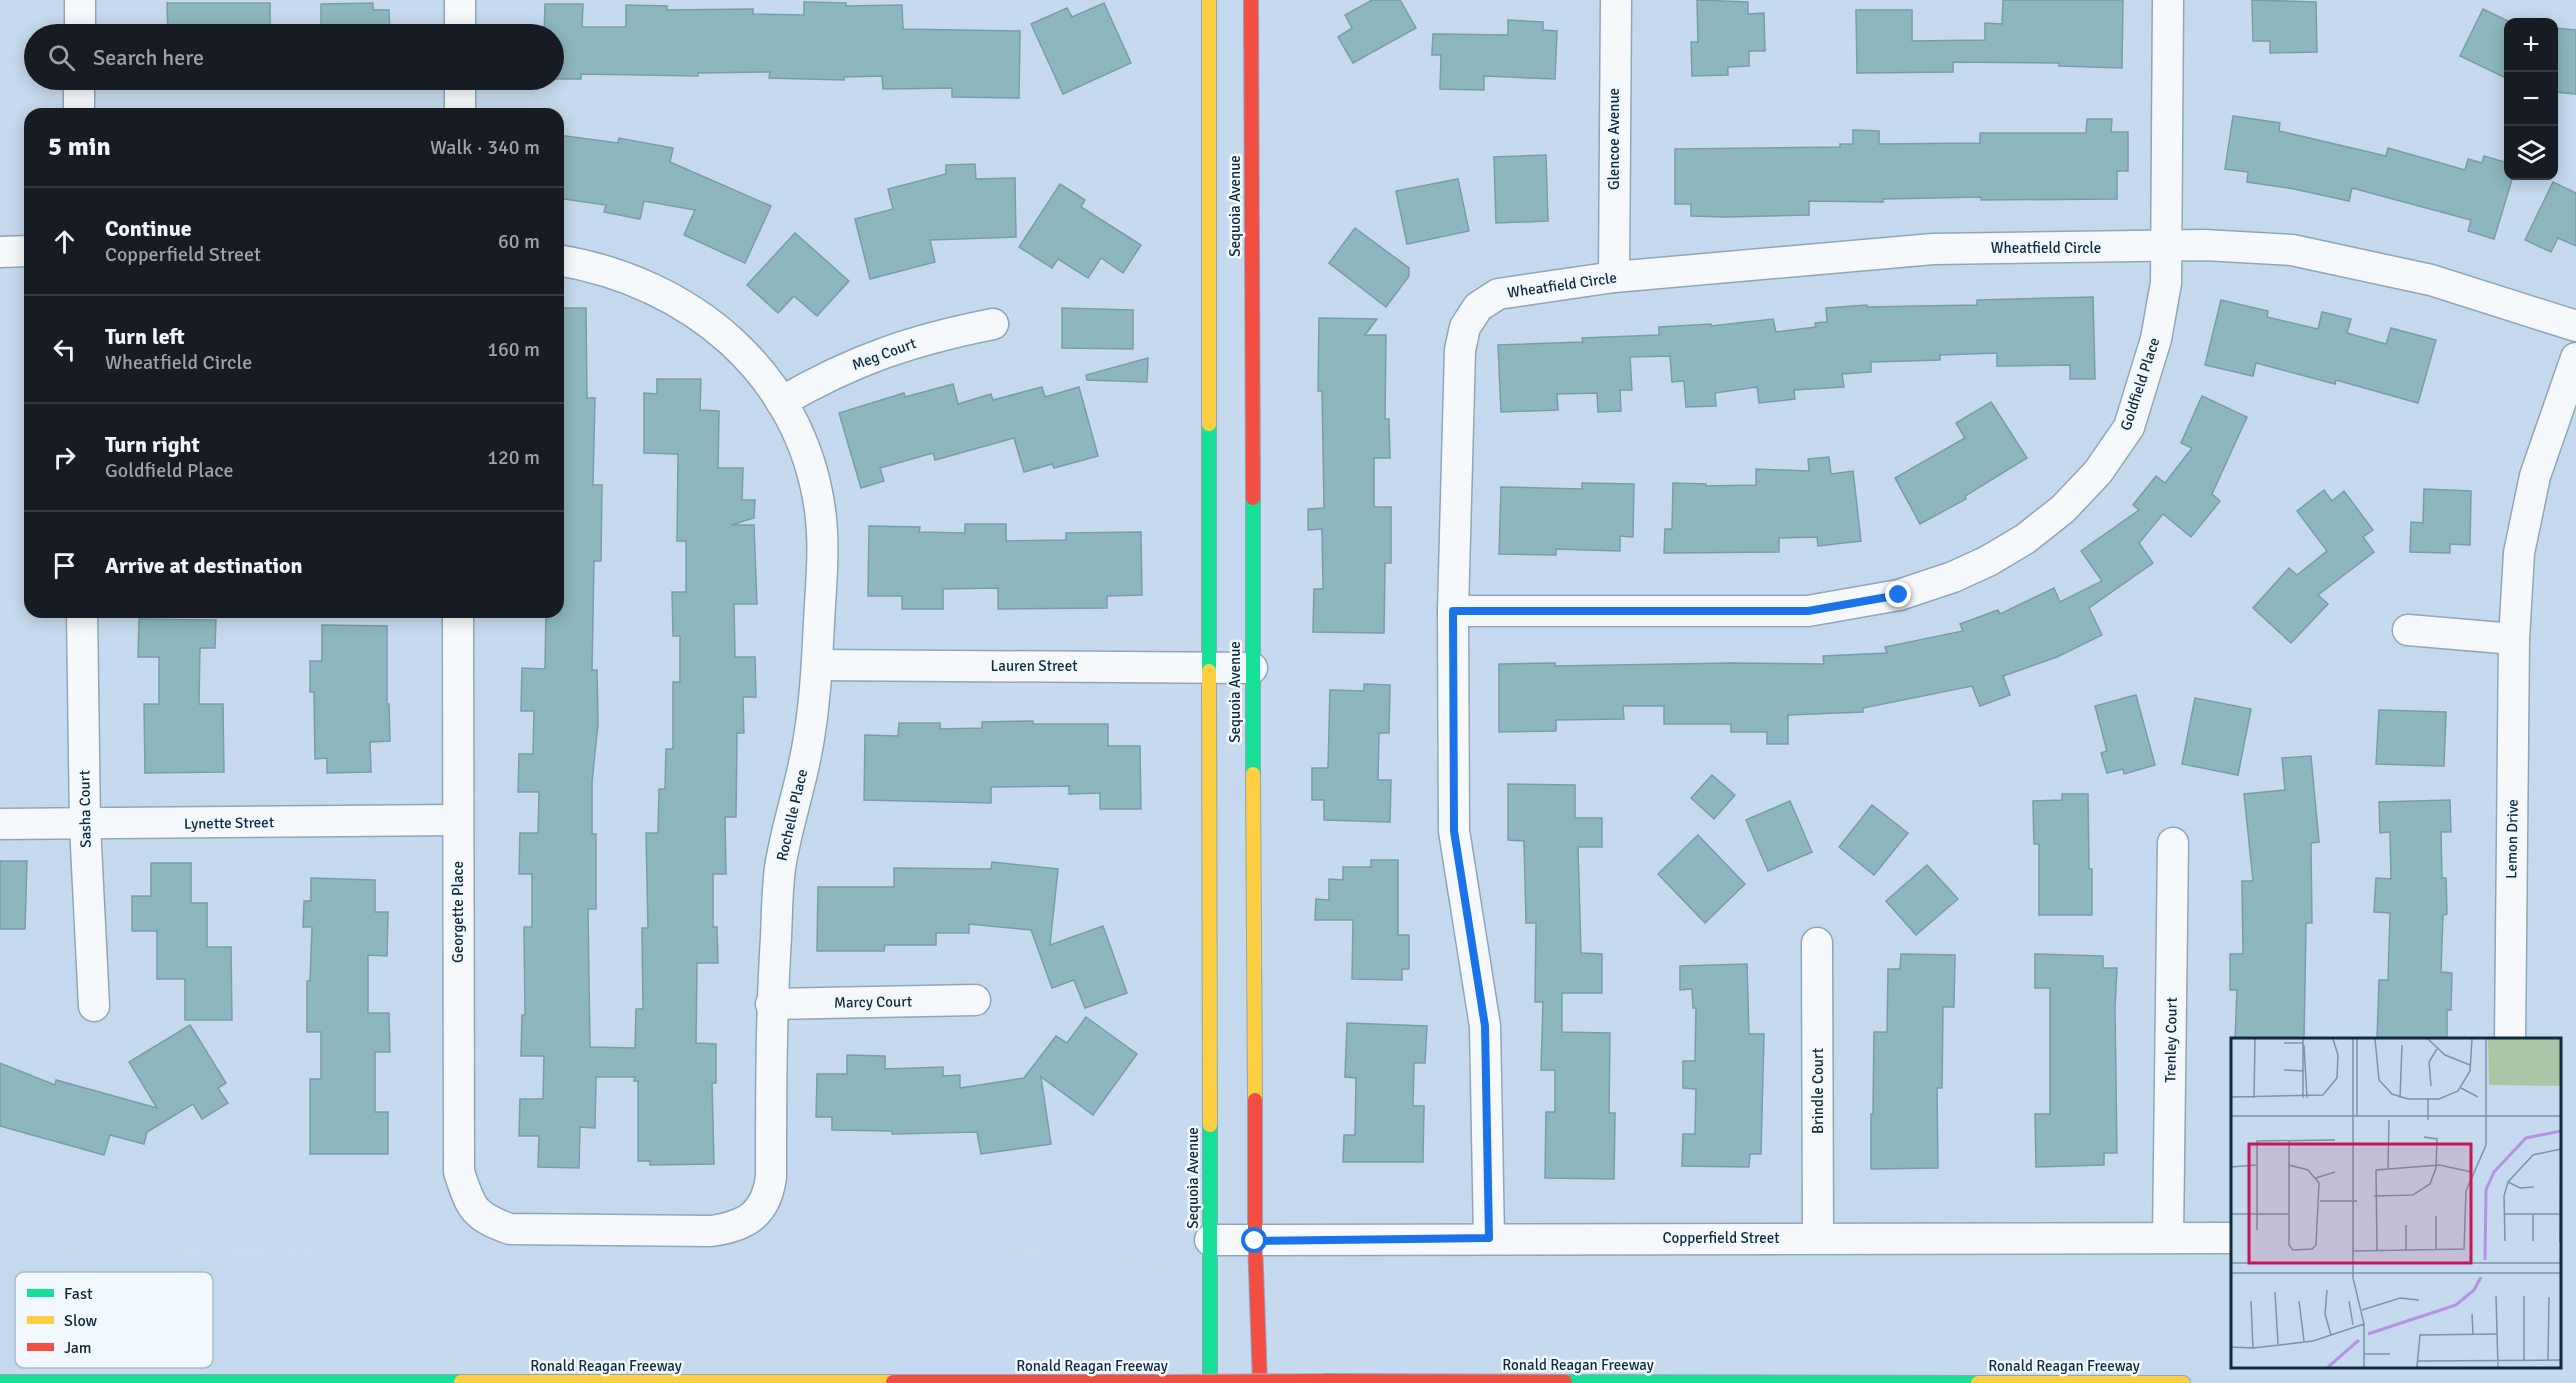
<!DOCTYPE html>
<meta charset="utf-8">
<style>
body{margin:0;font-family:Signika,sans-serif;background:#242831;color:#f1f3f6}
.controls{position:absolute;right:18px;top:18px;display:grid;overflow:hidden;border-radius:12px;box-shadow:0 3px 15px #0003}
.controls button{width:54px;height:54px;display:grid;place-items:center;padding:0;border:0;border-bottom:2px solid #363941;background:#171b24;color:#f1f3f6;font:30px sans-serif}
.stop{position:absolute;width:18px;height:18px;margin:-14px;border:4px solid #1a73e8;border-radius:50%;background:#fff}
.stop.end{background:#1a73e8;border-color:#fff;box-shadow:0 2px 6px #0008}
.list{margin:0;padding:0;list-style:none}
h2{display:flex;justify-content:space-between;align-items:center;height:78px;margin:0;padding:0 24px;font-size:26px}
h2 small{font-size:20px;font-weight:400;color:#9ea1a6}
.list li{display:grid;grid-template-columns:39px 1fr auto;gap:18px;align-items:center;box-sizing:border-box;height:108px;padding:0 24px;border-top:2px solid #363941}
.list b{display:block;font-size:22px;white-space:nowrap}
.list p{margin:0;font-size:20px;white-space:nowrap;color:#9ea1a6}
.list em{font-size:20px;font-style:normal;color:#9ea1a6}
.icon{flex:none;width:33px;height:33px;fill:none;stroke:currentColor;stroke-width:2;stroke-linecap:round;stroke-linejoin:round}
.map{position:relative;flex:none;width:2576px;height:1383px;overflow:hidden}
.search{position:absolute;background:#171b24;box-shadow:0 3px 15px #0003;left:24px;top:24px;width:540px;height:66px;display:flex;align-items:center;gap:15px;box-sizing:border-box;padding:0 21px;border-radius:33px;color:#9ea1a6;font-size:22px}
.panel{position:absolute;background:#171b24;box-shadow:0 3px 15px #0003;left:24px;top:108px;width:540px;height:510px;border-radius:18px}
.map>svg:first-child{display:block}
.building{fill:#8cb7be;stroke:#789ea5;stroke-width:1.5}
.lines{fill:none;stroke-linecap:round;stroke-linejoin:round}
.street-casing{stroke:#90a5b9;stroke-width:33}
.fast-casing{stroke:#90a5b9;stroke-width:16}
.slow-casing{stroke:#90a5b9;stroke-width:16}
.jam-casing{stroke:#90a5b9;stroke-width:16}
.path{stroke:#d1d8df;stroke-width:4;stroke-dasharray:3 4.5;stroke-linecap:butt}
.street{stroke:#f6f9fc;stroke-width:30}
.fast{stroke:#16e098;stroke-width:14}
.slow{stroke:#ffcf43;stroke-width:14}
.jam{stroke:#f24e42;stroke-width:14}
.jam-bridge-casing{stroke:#a9b7c4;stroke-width:16;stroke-linecap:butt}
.jam-bridge{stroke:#f24e42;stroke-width:14}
.route{stroke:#1a73e8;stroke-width:8}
.labels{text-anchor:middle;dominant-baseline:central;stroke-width:5;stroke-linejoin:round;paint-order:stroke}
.street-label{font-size:15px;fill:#0f2940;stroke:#f1f8fe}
.inset-river{fill:none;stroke:#b492e4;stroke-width:3}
.inset-road{fill:none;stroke:#7c93a8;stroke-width:1.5}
.view{fill:#c2185b;fill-opacity:0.15;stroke:#c2185b;stroke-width:3}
.inset-edge{fill:none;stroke:#0f2940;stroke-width:3}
.key{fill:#f1f8fe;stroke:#adbac5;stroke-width:1.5}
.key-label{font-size:16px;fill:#0f2940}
</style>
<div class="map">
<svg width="2576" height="1383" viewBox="0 0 2576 1383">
<rect width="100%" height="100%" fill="#c5daee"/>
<g class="building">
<polygon points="1372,0 1400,0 1416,28 1353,63 1338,37 1352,28 1345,15"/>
<polygon points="1697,0 1748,2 1748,14 1764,13 1765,51 1749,51 1749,66 1728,67 1728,75 1692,76 1691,42 1698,42"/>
<polygon points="2003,0 2123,0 2122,68 2059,66 2059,63 1953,62 1953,72 1857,73 1856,10 1912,10 1912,41 1985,40 1985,23 2002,24"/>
<polygon points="2252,0 2316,2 2317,52 2270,53 2270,41 2253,41"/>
<polygon points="804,2 846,3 846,6 902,5 903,29 1020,31 1019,98 952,97 952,88 883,89 882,76 844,77 844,80 769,78 770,72 698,73 698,76 581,74 581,79 554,79 554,34 544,34 545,4 583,4 582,27 626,27 626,5 667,6 667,10 753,9 753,14 804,15"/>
<polygon points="167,3 270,3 270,34 168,34"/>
<polygon points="373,3 373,10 389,10 390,34 321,34 321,4"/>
<polygon points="1104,3 1131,63 1063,94 1031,24 1067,8 1072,17"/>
<polygon points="2483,9 2508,21 2508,79 2460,56"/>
<polygon points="1508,20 1543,22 1543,30 1557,31 1555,79 1484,76 1484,90 1440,89 1441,55 1432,55 1433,34 1508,35"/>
<polygon points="2553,28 2576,30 2576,94 2553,92"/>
<polygon points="2233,116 2280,123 2279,131 2386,156 2388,148 2465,170 2468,159 2482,163 2484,156 2508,163 2508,176 2513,176 2494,239 2468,231 2471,220 2352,188 2349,201 2294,189 2247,182 2248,172 2225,169"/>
<polygon points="2087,119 2112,119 2111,132 2128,132 2128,171 2117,171 2117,199 1981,200 1981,197 1883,199 1883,202 1809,201 1809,215 1726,217 1691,216 1691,204 1675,204 1675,149 1840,147 1840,144 1853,144 1853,130 1879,131 1879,144 1980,143 1980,133 2086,133"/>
<polygon points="558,135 618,143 619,138 673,148 670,162 771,206 745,263 684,235 695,210 644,201 640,219 604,212 606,205 558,198"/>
<polygon points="1546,155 1548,221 1496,223 1494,157"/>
<polygon points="975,164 976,179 1015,178 1016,237 930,240 935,262 870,279 855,219 893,209 888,189 946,174 946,165"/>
<polygon points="1458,179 1469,231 1407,244 1396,191"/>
<polygon points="2553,182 2576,193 2576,246 2558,238 2551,252 2525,240"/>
<polygon points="1060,184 1085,200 1081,207 1141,245 1123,273 1101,258 1088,278 1058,259 1052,268 1019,247"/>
<polygon points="1355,228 1409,268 1409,276 1386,307 1329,263"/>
<polygon points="795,233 849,281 817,316 794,296 778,313 747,285"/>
<polygon points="2093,297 2095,379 2070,379 2070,365 1997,366 1997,353 1940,355 1940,360 1871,362 1871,372 1842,374 1844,387 1794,390 1795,399 1759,403 1757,387 1715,393 1716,406 1686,407 1684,381 1672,382 1670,356 1630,357 1632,390 1620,390 1621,411 1598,412 1597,393 1557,394 1558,410 1501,412 1498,345 1583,342 1582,338 1659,335 1659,327 1711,324 1711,326 1773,319 1776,332 1816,327 1815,323 1827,322 1826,308 1867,305 1867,307 1977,305 1977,300"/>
<polygon points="2221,300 2268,311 2267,317 2318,329 2322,312 2351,319 2347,333 2386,344 2391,328 2436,340 2418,403 2336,380 2335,384 2256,363 2253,376 2205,365"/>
<polygon points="558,308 586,308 587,398 595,398 593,485 602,485 601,561 594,561 592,670 597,670 598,724 592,782 592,834 596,834 596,909 588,909 590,1047 635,1048 636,1009 643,1009 642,928 648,928 646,833 658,833 659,789 665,789 666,749 673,749 673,682 680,682 680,636 673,636 672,592 686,592 686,541 677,541 678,454 644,453 644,393 657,394 657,379 701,379 700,410 719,411 718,468 743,468 742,500 755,500 754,518 731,525 754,525 757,604 734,604 735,657 755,657 756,697 743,697 744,733 737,733 736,817 725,817 726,874 713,874 713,927 717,927 718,963 697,963 696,1043 716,1044 716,1083 712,1083 714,1164 650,1165 650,1161 638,1161 638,1081 634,1081 635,1077 596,1077 595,1128 580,1127 579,1168 538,1167 539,1136 519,1136 520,1099 543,1099 544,1056 521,1056 522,1015 525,1015 524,927 532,927 532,874 519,874 520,833 538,833 539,792 518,792 519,754 533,754 534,711 521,711 522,668 545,669 546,612 558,612"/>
<polygon points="1062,308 1133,310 1133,349 1062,348"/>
<polygon points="1319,318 1377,319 1365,335 1386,335 1385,419 1389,419 1390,458 1374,458 1374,507 1391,507 1391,563 1385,563 1384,633 1313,632 1314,589 1323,589 1322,529 1308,530 1308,509 1324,508 1322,391 1318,391"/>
<polygon points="1148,358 1147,382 1087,380 1086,375"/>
<polygon points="953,384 958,404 991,394 993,400 1042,387 1045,397 1079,387 1098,456 1054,468 1052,464 1024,472 1014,438 935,460 933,453 880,468 884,481 861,488 839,413 904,393 905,397"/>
<polygon points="2202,396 2247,417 2212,494 2220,501 2191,537 2163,514 2139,543 2153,563 2089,608 2102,635 2057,657 2003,676 2010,695 1980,706 1972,686 1863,708 1863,712 1788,715 1788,744 1767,744 1767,732 1731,732 1731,724 1664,724 1664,706 1623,706 1624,719 1556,720 1556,731 1499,732 1499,664 1555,663 1555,666 1732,663 1824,664 1823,656 1887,653 1885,647 1963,631 1960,624 1998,610 2000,614 2054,588 2060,602 2102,581 2081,551 2139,510 2133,505 2156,476 2165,483 2192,448 2181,443"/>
<polygon points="1991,402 2027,458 1965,496 1966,499 1920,524 1895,478 1965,438 1956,423"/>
<polygon points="1829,457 1831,474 1853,471 1861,541 1818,546 1817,537 1779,538 1779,552 1664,553 1665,529 1672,529 1673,483 1706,484 1706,486 1756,485 1756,469 1809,471 1808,459"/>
<polygon points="1582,483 1634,484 1633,537 1620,536 1620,551 1556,549 1556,555 1499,554 1501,487 1582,489"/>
<polygon points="2424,489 2471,491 2470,545 2450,544 2450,553 2410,552 2411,522 2423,523"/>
<polygon points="2324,490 2332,501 2344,491 2373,530 2363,537 2374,552 2318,595 2328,604 2291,643 2253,608 2289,568 2297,575 2327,551 2297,511"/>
<polygon points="965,524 1006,524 1006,541 1066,540 1066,533 1141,532 1142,595 1107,596 1107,608 998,609 998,588 943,589 943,609 902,609 902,596 868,596 869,526 920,527 919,532 965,533"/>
<polygon points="139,619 216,620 215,648 200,648 199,704 223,704 224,772 145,773 144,704 159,704 159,657 138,657"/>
<polygon points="322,625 387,626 387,704 389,704 390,741 370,742 371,772 327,773 327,758 315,759 314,692 310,692 310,661 322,661"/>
<polygon points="1364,684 1390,685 1389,733 1379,733 1378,780 1391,780 1390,822 1324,820 1324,800 1312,800 1312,768 1328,768 1330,690 1364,691"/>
<polygon points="2136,695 2155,765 2124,774 2123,769 2107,773 2101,753 2107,751 2095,706"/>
<polygon points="2195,698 2251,709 2238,775 2182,764"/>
<polygon points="2379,710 2446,712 2444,766 2376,764"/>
<polygon points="1033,721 1033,724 1108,724 1108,746 1140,746 1141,809 1100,809 1100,793 1069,794 1069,786 991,787 991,803 864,800 865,735 898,736 899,723 940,723 940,729 982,728 982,722"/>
<polygon points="2311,756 2319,842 2311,843 2312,923 2306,923 2304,1040 2235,1040 2237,990 2230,990 2230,954 2243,954 2242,881 2253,881 2244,794 2285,790 2282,758"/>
<polygon points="1712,775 1735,795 1714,819 1691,798"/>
<polygon points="1508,784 1575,785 1575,818 1602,818 1602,847 1578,847 1581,953 1602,954 1602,993 1562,993 1562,1032 1610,1033 1609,1113 1615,1113 1614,1179 1545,1178 1546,1112 1555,1112 1555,1070 1541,1070 1543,1002 1535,1002 1536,923 1526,923 1524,841 1508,840"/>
<polygon points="2062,794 2088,794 2089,869 2092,869 2092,915 2039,915 2039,844 2034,844 2033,801 2062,800"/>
<polygon points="2450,800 2451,832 2441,832 2442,878 2446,878 2447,914 2443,915 2441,972 2452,973 2451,1010 2447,1010 2447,1040 2377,1040 2379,980 2388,980 2390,913 2374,912 2376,878 2391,879 2390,832 2380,833 2379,802"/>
<polygon points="1790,801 1812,852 1768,871 1746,820"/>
<polygon points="1872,805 1908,833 1874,875 1839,847"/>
<polygon points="1698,835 1745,884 1705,923 1658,874"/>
<polygon points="1371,860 1398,860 1398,935 1409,935 1409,969 1402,969 1402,980 1352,979 1353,920 1315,920 1316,899 1329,900 1329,879 1343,880 1343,867 1371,867"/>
<polygon points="0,861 27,861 25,929 0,929"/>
<polygon points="992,862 1058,869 1050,945 1103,926 1127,993 1085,1008 1074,980 1052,988 1031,930 969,924 969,933 936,933 936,945 885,945 884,951 817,951 818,887 894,887 894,868 991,869"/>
<polygon points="151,863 191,863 191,903 207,903 207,947 231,947 232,1020 185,1020 185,979 157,979 157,931 132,931 132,896 151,896"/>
<polygon points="1927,865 1958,899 1916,935 1886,901"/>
<polygon points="311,878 375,880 375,912 388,912 387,956 368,955 368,1013 389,1013 390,1052 375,1052 375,1112 388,1112 388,1154 310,1154 310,1079 321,1079 321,1032 307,1032 307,981 310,981 312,927 303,927 304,901 311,901"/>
<polygon points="1901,954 1955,955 1954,1007 1943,1007 1942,1088 1937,1088 1938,1168 1871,1169 1871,1114 1873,1114 1874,1032 1887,1032 1888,969 1900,969"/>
<polygon points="2035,954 2103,956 2103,968 2117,968 2115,1008 2117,1153 2104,1153 2104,1165 2036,1167 2035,1114 2050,1114 2050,988 2035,988"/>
<polygon points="1747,964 1749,1034 1764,1034 1761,1154 1750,1154 1749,1167 1682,1166 1683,1134 1695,1134 1696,1089 1683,1088 1683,1061 1695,1061 1696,1008 1693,1008 1692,989 1680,990 1680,966"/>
<polygon points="1086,1017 1137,1054 1093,1115 1041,1077 1051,1144 981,1154 977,1132 892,1134 892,1131 832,1130 832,1117 816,1117 817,1074 847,1074 847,1055 885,1056 885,1069 943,1067 943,1076 960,1075 960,1088 1024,1078 1056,1036 1067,1043"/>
<polygon points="1347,1023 1427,1026 1425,1063 1414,1063 1413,1106 1424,1106 1423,1162 1343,1162 1344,1135 1355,1135 1356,1078 1345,1077"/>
<polygon points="190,1025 226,1083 218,1088 228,1103 202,1119 193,1104 147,1132 144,1144 110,1135 104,1155 0,1126 0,1063 55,1085 56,1080 157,1108 129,1062"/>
</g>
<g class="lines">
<g class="street-casing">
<g id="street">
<polyline points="460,0 460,34"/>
<polyline points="80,34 80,0"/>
<polyline points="460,80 460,114"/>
<polyline points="79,114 79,80"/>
<polyline points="0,252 30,251"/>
<polyline points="1614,277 1616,0"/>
<path d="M781,402C853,360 912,340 993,324"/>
<polyline points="1453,611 1808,611 1899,595 1953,577 1988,561 2025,539 2063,509 2098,472 2129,427 2156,339 2166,283 2168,0"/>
<polyline points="82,612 85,825 94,1006"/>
<path d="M458,612L459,1172C471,1208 473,1216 510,1229L711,1231C747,1226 766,1214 771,1177C771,1097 771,1017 776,937C777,915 777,891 780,868C786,828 800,789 807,749C815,707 817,664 819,622C821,584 825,547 820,510C801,372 690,282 558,260"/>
<polyline points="2408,630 2514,639"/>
<polyline points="817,665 1252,668"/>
<polyline points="0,824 457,820"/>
<polyline points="1817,943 1818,1238"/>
<polyline points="771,1004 975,1000"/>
<polyline points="2510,1040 2514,639 2519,553 2535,476 2576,358"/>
<polyline points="1489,1238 1485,1026 1454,831 1453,611 1460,350 1465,327 1478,307 1498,294 1614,277 1933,249 2204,245 2292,250 2431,280 2576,326"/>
<polyline points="2168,1238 2173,843"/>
<polyline points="1210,1240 2232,1238"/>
</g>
</g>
<g class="fast-casing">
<g id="fast">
<polyline points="1209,424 1209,671"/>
<polyline points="1253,498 1253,774"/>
<polyline points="1210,1125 1210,1383"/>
<polyline points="0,1382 461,1382"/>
<polyline points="1565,1382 1978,1383"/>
</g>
</g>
<g class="slow-casing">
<g id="slow">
<polyline points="1209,0 1209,424"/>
<polyline points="1209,671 1210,1125"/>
<polyline points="1253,774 1255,1100"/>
<polyline points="461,1382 893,1382"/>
<polyline points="1978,1383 2183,1383"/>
</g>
</g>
<g class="jam-casing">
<g id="jam">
<polyline points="1251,0 1253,498"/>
<polyline points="1255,1100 1255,1241 1260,1383"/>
<polyline points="1323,1381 1565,1382"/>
<polyline points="893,1382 1155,1382"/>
</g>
</g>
<g class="path">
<polyline points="0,1227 64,1251 142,1245 194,1251 280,1251 375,1261 411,1256 455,1225"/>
<path d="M767,1240C784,1264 855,1251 882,1255C902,1257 920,1267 940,1265C972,1264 1003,1248 1035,1250C1083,1253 1132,1264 1181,1269"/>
</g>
<use href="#street" class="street"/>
<use href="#fast" class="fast"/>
<use href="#slow" class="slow"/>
<use href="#jam" class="jam"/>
<g class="jam-bridge-casing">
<polyline id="jam-bridge" points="1155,1382 1323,1381"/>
</g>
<use href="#jam-bridge" class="jam-bridge"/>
</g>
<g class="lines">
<polyline class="route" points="1255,1241 1489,1238 1485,1026 1454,831 1453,611 1808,611 1899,595"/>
</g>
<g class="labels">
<g class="street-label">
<text transform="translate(1614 139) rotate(-90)">Glencoe Avenue</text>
<text transform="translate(1235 206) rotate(-90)">Sequoia Avenue</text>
<text x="2046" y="248">Wheatfield Circle</text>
<text transform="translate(1562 285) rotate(-8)">Wheatfield Circle</text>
<text transform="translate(884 354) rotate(-20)">Meg Court</text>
<text transform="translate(2140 384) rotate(-72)">Goldfield Place</text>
<text x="1034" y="666">Lauren Street</text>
<text transform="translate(1235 692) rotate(-90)">Sequoia Avenue</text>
<text transform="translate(85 809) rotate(-91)">Sasha Court</text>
<text transform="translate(792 815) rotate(-77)">Rochelle Place</text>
<text transform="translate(229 823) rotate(-1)">Lynette Street</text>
<text transform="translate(2512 839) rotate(-89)">Lemon Drive</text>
<text transform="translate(458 912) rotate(-90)">Georgette Place</text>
<text transform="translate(873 1002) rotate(-1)">Marcy Court</text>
<text transform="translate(2171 1040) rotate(-89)">Trenley Court</text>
<text transform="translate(1818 1091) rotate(-90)">Brindle Court</text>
<text transform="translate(1193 1178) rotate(-90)">Sequoia Avenue</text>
<text x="1721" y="1238">Copperfield Street</text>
<text x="1578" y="1365">Ronald Reagan Freeway</text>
<text x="606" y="1366">Ronald Reagan Freeway</text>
<text x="1092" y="1366">Ronald Reagan Freeway</text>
<text x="2064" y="1366">Ronald Reagan Freeway</text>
</g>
</g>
<g transform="translate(2231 1038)">
<rect width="330" height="330" fill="#c5daee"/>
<path d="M257,1H330V48L258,47Z" fill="#abc6a6"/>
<path class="inset-river" d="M254,222L255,152L263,134L295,100L330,93M137,296L225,267L243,252L250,239M97,329L128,302"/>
<path class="inset-road" d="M144,1L148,42L161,56L177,61H208L227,53L239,33L241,1M197,1L214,17L239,27M53,5H72M73,7L76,60M53,32L73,33M200,48L198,24L206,11M230,50L247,59M0,59L92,57L106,40L107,17L102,1M23,60L24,1M72,60V1M169,60L171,7M0,78H330M122,78V1M122,78V240L133,286V329M126,78V1M197,82V60M58,102V207L62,212L81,211L85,207L88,145L77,132L58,127M0,129L25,127M157,130L158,82M85,140L104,134M277,144L289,150L303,149M143,158L182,157L199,146L205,130L206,101L193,99M89,163H126M0,176H58M273,176H330M302,176V203M175,187V212M26,192V103L104,102M274,203L273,158L277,144L302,117L330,111M329,204L330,111M146,212L145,132L208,127L241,134M205,212V178M122,213L233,211L235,153L255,107V1M0,225H330M0,235H330M96,252L94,276L100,297M44,254L47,306M265,258L267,329M293,258V322M20,263L22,310M68,263L73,303M118,263L122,287M131,272L169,260L188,262M241,276L242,296M0,309L22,310L82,303L133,286M133,316H159M317,322L318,259M186,323L330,322M186,329L189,297L267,296"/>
<path class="view" d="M18,106H240V225H18Z"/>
<rect width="330" height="330" class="inset-edge"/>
</g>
<rect x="15" y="1272" width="198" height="96" rx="9" class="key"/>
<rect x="27" y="1289" width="27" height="8" fill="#16e098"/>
<rect x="27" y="1316" width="27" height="8" fill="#ffcf43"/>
<rect x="27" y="1343" width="27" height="8" fill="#f24e42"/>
<g class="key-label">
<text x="64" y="1299">Fast</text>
<text x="64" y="1326">Slow</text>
<text x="64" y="1353">Jam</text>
</g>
</svg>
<div class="controls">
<button>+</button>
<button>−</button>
<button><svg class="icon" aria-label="layers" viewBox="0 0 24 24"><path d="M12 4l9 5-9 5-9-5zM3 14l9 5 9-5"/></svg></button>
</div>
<div class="stop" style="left:1255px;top:1241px"></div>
<div class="stop end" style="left:1899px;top:595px"></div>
<div class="search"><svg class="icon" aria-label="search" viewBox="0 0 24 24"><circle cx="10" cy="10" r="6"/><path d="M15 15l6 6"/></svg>Search here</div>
<section class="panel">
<h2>5 min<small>Walk · 340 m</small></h2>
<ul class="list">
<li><svg class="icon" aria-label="ahead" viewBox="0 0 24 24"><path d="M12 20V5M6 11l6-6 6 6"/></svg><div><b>Continue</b><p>Copperfield Street</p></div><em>60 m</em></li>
<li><svg class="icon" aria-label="left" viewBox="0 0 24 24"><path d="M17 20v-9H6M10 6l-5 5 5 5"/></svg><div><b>Turn left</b><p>Wheatfield Circle</p></div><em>160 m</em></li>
<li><svg class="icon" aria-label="right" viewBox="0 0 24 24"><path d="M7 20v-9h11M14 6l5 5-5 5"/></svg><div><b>Turn right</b><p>Goldfield Place</p></div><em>120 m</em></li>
<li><svg class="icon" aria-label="arrive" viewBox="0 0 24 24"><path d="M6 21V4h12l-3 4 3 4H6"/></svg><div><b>Arrive at destination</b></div></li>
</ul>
</section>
</div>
